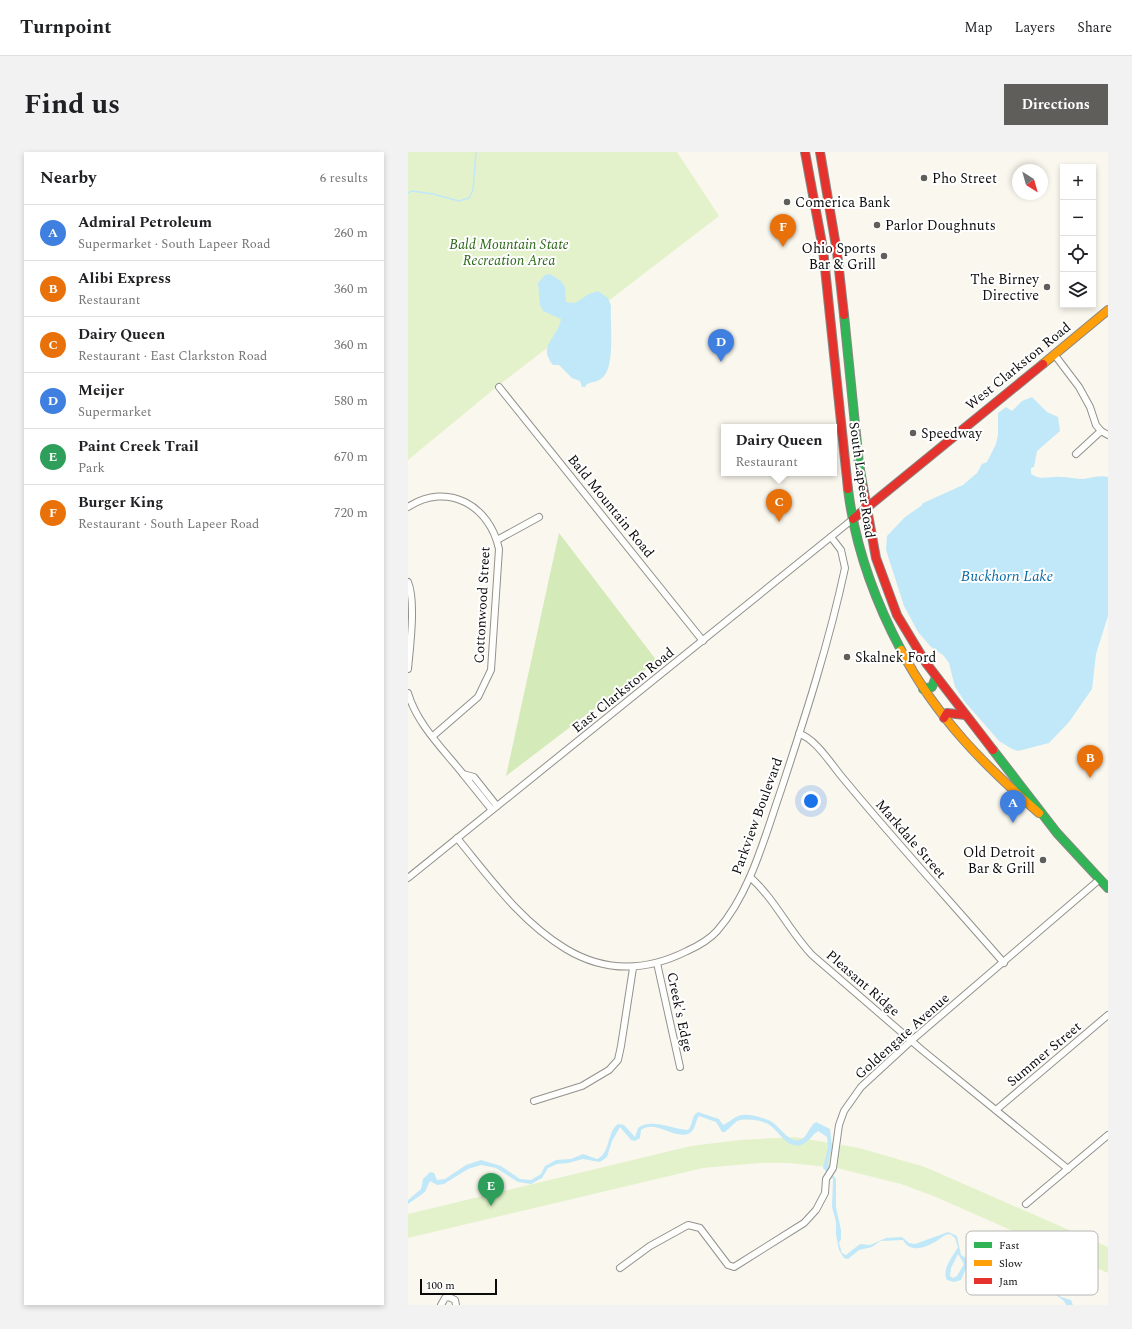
<!DOCTYPE html>
<meta charset="utf-8">
<style>
body{margin:0;font-family:Spectral,serif;background:#f2f2f2;color:#202124}
.controls{position:absolute;right:12px;top:12px;display:grid;overflow:hidden;border-radius:0px;box-shadow:0 2px 6px #0003}
.controls button{width:36px;height:36px;display:grid;place-items:center;padding:0;border:0;border-bottom:1px solid #e0e0e0;background:#fff;color:#202124;font:20px sans-serif}
.compass{position:absolute;left:604px;top:12px;width:36px;height:36px;border-radius:50%;background:#fff;box-shadow:0 2px 6px #0003;rotate:143deg}
.scale{position:absolute;left:12px;bottom:10px;width:77px;box-sizing:border-box;padding-left:4px;border:2px solid #0b0b0b;border-top:0;font-size:11px;line-height:14px;white-space:nowrap;color:#0b0b0b;-webkit-text-stroke:3px #fff;paint-order:stroke}
.you{position:absolute;left:403px;top:649px;width:14px;height:14px;margin:-10px;border:3px solid #fff;border-radius:50%;background:#1a73e8;box-shadow:0 0 0 6px #1a73e833}
.badge{display:grid;place-items:center;width:26px;height:26px;border-radius:50%;background:#5f5e5a;color:#fff;font-size:13px;font-weight:700}
.pin{position:absolute;translate:-50% -33px;filter:drop-shadow(0 1px 2px #0008)}
.pin::after{content:'';position:absolute;top:21px;width:14px;height:12px;background:inherit;clip-path:polygon(0 0,100% 0,50% 100%)}
.popup{position:absolute;left:313px;top:272px;width:116px;height:52px;box-sizing:border-box;display:grid;place-content:center;border-radius:0px;background:#fff;filter:drop-shadow(0 1px 3px #0005);font-size:13px;white-space:nowrap;color:#757577}
.popup b{font-size:15px;color:#202124}
.popup::after{content:'';position:absolute;left:50%;top:100%;margin-left:-8px;border:8px solid transparent;border-top-color:#fff}
.list{margin:0;padding:0;list-style:none}
h2{display:flex;justify-content:space-between;align-items:center;height:52px;margin:0;padding:0 16px;font-size:17px}
h2 small{font-size:13px;font-weight:400;color:#757577}
.list li{display:grid;grid-template-columns:26px 1fr auto;gap:12px;align-items:center;box-sizing:border-box;height:56px;padding:0 16px;border-top:1px solid #e0e0e0}
.list b{display:block;font-size:15px;white-space:nowrap}
.list p{margin:0;font-size:13px;white-space:nowrap;color:#757577}
.list em{font-size:13px;font-style:normal;color:#757577}
.icon{flex:none;width:22px;height:22px;fill:none;stroke:currentColor;stroke-width:2;stroke-linecap:round;stroke-linejoin:round}
.map{position:relative;flex:none;width:700px;height:1153px;overflow:hidden;border-radius:0px}
header{display:flex;align-items:center;gap:24px;box-sizing:border-box;height:56px;padding:0 20px;background:#fff;border-bottom:1px solid #e0e0e0}
header strong{font-size:19px}
nav{display:flex;gap:22px;margin-inline-start:auto;font-size:14px}
.intro{display:flex;align-items:center;justify-content:space-between;box-sizing:border-box;height:96px;padding:0 24px}
h1{margin:0;font-size:28px}
.button{padding:10px 18px;border-radius:0px;background:#5f5e5a;color:#fff;font-size:14px;font-weight:700}
main{display:flex;gap:24px;padding:0 24px}
aside{flex:1;background:#fff;border-radius:0px;box-shadow:0 2px 6px #0003}
.map>svg:first-child{display:block}
.green{fill:#e4f2cb}
.forest{fill:#d5eab9}
.water{fill:#c1e8f8;fill-rule:evenodd}
.lines{fill:none;stroke-linecap:round;stroke-linejoin:round}
.stream{stroke:#c1e8f8;stroke-width:1.5}
.street-casing{stroke:#93918d;stroke-width:8}
.fast-casing{stroke:#898884;stroke-width:10}
.slow-casing{stroke:#898884;stroke-width:10}
.jam-casing{stroke:#898884;stroke-width:10}
.street{stroke:#fefefc;stroke-width:6}
.fast{stroke:#30b455;stroke-width:8}
.slow{stroke:#ff9f0a;stroke-width:8}
.jam{stroke:#e5322d;stroke-width:8}
.poi-dot{fill:#5f5e5a;stroke:#fff;stroke-width:1.5}
.labels{text-anchor:middle;dominant-baseline:central;stroke-width:4;stroke-linejoin:round;paint-order:stroke}
.poi-label{font-size:14px;fill:#0b0b0b;stroke:#fff;text-anchor:start}
.park-label{font-size:14px;font-style:italic;fill:#2b6816;stroke:#fff}
.street-label{font-size:14px;fill:#0b0b0b;stroke:#fff}
.water-label{font-size:15px;font-style:italic;fill:#0a6aa8;stroke:#fff}
.key{fill:#fff;stroke:#b6b6b6;stroke-width:1}
.key-label{font-size:11px;fill:#0b0b0b}
</style>
<header>
<strong>Turnpoint</strong>
<nav><a>Map</a><a>Layers</a><a>Share</a></nav>
</header>
<div class="intro"><h1>Find us</h1><a class="button">Directions</a></div>
<main>
<aside>
<h2>Nearby<small>6 results</small></h2>
<ul class="list">
<li><span class="badge" style="background:#3f7fe0">A</span><div><b>Admiral Petroleum</b><p>Supermarket · South Lapeer Road</p></div><em>260 m</em></li>
<li><span class="badge" style="background:#e8710a">B</span><div><b>Alibi Express</b><p>Restaurant</p></div><em>360 m</em></li>
<li><span class="badge" style="background:#e8710a">C</span><div><b>Dairy Queen</b><p>Restaurant · East Clarkston Road</p></div><em>360 m</em></li>
<li><span class="badge" style="background:#3f7fe0">D</span><div><b>Meijer</b><p>Supermarket</p></div><em>580 m</em></li>
<li><span class="badge" style="background:#2e9e5b">E</span><div><b>Paint Creek Trail</b><p>Park</p></div><em>670 m</em></li>
<li><span class="badge" style="background:#e8710a">F</span><div><b>Burger King</b><p>Restaurant · South Lapeer Road</p></div><em>720 m</em></li>
</ul>
</aside>
<div class="map">
<svg width="700" height="1153" viewBox="0 0 700 1153">
<rect width="100%" height="100%" fill="#faf7ee"/>
<g class="green">
<polygon points="0,0 269,0 311,64 91,233 0,308"/>
<polygon points="387,985 451,996 517,1015 700,1095 700,1121 528,1045 493,1032 429,1016 381,1011 352,1011 295,1016 0,1086 0,1062 283,994 332,988"/>
</g>
<polygon class="forest" points="151,381 249,509 98,624"/>
<g class="water">
<path d="M142,122L153,129L157,135L158,150L167,151L181,142L190,139L200,146L203,154C202,172 207,212 196,224C192,229 185,230 179,232L177,235H174L172,229L164,226L151,213H145C129,193 150,186 153,167L135,159L132,153L130,131L137,123Z"/>
<path d="M624,245L639,260L650,265L652,279L629,299L626,315L623,316V322C633,329 642,324 653,325C660,325 668,327 675,327C684,326 691,323 700,325V464L688,502L684,537L661,570L641,591L610,599L604,597L591,589L557,550L547,535L541,511L535,503L523,495L510,480L496,454L478,398L479,384L497,365L513,354L515,351L555,333L569,321L574,312L579,310L588,292L590,283V261L598,255L604,259L614,249Z"/>
<path d="M290,960L311,967L315,973C322,970 327,964 334,963C343,962 357,966 364,970C372,975 381,991 392,988C399,986 401,974 408,970L422,977L424,995L420,1011L422,1020L428,1027V1055L433,1078V1087L431,1091L434,1101L438,1103L452,1092L462,1093L478,1086L494,1085L501,1091L507,1092L540,1080L549,1084L553,1103L558,1106L568,1102H575L588,1093L595,1091L601,1095L609,1110L620,1116L624,1123L635,1129L653,1145L663,1148L665,1153H658L656,1149L630,1129L622,1125L616,1117L609,1115L599,1097L595,1094L587,1096L577,1103L565,1106L561,1110L553,1128L546,1130L539,1128C533,1117 546,1103 550,1095L547,1086L542,1082C534,1083 532,1088 525,1091C515,1097 501,1100 495,1088L472,1089L464,1095L451,1098L440,1107L436,1106L431,1098L428,1083V1070L424,1055L425,1027L415,1016L420,995L419,985L410,979C404,983 400,991 393,993C378,997 371,978 360,972C352,968 338,966 329,969L317,980H314L308,970L291,964C287,969 288,977 282,981C267,989 248,967 233,978L232,986L227,989L223,988L212,975L204,989L199,1005L192,1010L175,1007L160,1011L149,1012L140,1016L134,1026L123,1032L110,1030L88,1016L73,1013L60,1017L36,1032L29,1033L22,1029L17,1040L0,1052V1048L13,1037L15,1027L22,1020L26,1021L29,1028L37,1027L58,1013L73,1008L93,1014L112,1027L123,1028L133,1022L137,1014L148,1008L163,1007L175,1002L189,1007C203,1001 198,981 210,972L216,973L227,985L230,976C242,966 264,977 280,978C285,973 283,963 290,960ZM550,1102L556,1112L549,1124L545,1126L542,1124L543,1116Z"/>
</g>
<g class="lines">
<polyline class="stream" points="0,41 4,39 25,42 51,49 61,46 65,38 68,0"/>
<g class="street-casing">
<g id="street">
<polyline points="646,202 671,235 682,255 688,273 693,279 700,283"/>
<polyline points="91,235 295,489"/>
<polyline points="668,302 693,279"/>
<path d="M0,355C40,329 82,354 91,397L83,518L70,545L25,584"/>
<polyline points="89,388 131,365"/>
<path d="M0,430C8,449 2,495 0,517"/>
<path d="M0,541C9,572 35,597 55,622"/>
<path d="M391,582C406,585 424,613 434,625C486,688 542,749 596,811"/>
<polyline points="84,658 55,622 66,625 89,654"/>
<path d="M49,686C82,726 112,769 158,797C198,821 239,819 279,799C290,794 301,788 309,779C342,742 357,684 373,638C397,565 421,491 437,416L433,398L423,385"/>
<path d="M342,725C367,747 381,779 404,803L514,898L660,1017"/>
<polyline points="0,726 445,367"/>
<polyline points="249,811 272,915"/>
<polyline points="126,949 174,934 201,918 210,908 213,894 225,816"/>
<polyline points="588,958 700,863"/>
<polyline points="618,1052 700,983"/>
<polyline points="212,1116 242,1094 280,1073 292,1076 320,1113 326,1115 396,1071 408,1058 417,1041 418,1027 425,1016 431,973 436,959 453,935 503,889 692,727"/>
<polyline points="33,1153 37,1146 41,1145 47,1148 48,1153"/>
</g>
</g>
<g class="fast-casing">
<g id="fast">
<polyline points="436,163 451,312 455,335"/>
<path d="M440,337C447,395 466,447 493,498"/>
<polyline points="515,537 524,535 528,525"/>
<polyline points="585,598 649,681 700,736"/>
</g>
</g>
<g class="slow-casing">
<g id="slow">
<polyline points="635,212 700,158"/>
<path d="M493,498C527,564 576,613 631,661"/>
</g>
</g>
<g class="jam-casing">
<g id="jam">
<polyline points="397,0 415,97 440,337"/>
<polyline points="412,0 429,100 436,163"/>
<polyline points="455,335 468,406 489,463 518,511 585,598"/>
<polyline points="445,367 635,212"/>
<polyline points="536,566 539,561 557,563"/>
</g>
</g>
<use href="#street" class="street"/>
<use href="#fast" class="fast"/>
<use href="#slow" class="slow"/>
<use href="#jam" class="jam"/>
</g>
<g class="poi-dot">
<circle cx="516" cy="26" r="4"/>
<circle cx="379" cy="50" r="4"/>
<circle cx="469" cy="73" r="4"/>
<circle cx="476" cy="104" r="4"/>
<circle cx="639" cy="135" r="4"/>
<circle cx="505" cy="281" r="4"/>
<circle cx="439" cy="505" r="4"/>
<circle cx="635" cy="708" r="4"/>
</g>
<g class="labels">
<g class="poi-label">
<text x="524" y="26">Pho Street</text>
<text x="387" y="50">Comerica Bank</text>
<text x="477" y="73">Parlor Doughnuts</text>
<text x="468" y="96" text-anchor="end">Ohio Sports<tspan x="468" dy="16">Bar &amp; Grill</tspan></text>
<text x="631" y="127" text-anchor="end">The Birney<tspan x="631" dy="16">Directive</tspan></text>
<text x="513" y="281">Speedway</text>
<text x="447" y="505">Skalnek Ford</text>
<text x="627" y="700" text-anchor="end">Old Detroit<tspan x="627" dy="16">Bar &amp; Grill</tspan></text>
</g>
<g class="park-label">
<text x="101" y="92">Bald Mountain State<tspan x="101" dy="16">Recreation Area</tspan></text>
</g>
<g class="street-label">
<text transform="translate(610 214) rotate(-39)">West Clarkston Road</text>
<text transform="translate(454 328) rotate(82)">South Lapeer Road</text>
<text transform="translate(203 354) rotate(51)">Bald Mountain Road</text>
<text transform="translate(74 453) rotate(-87)">Cottonwood Street</text>
<text transform="translate(215 538) rotate(-39)">East Clarkston Road</text>
<text transform="translate(349 664) rotate(-70)">Parkview Boulevard</text>
<text transform="translate(503 687) rotate(49)">Markdale Street</text>
<text transform="translate(455 831) rotate(41)">Pleasant Ridge</text>
<text transform="translate(272 860) rotate(78)">Creek's Edge</text>
<text transform="translate(494 884) rotate(-42)">Goldengate Avenue</text>
<text transform="translate(636 902) rotate(-40)">Summer Street</text>
</g>
<g class="water-label">
<text x="599" y="424">Buckhorn Lake</text>
</g>
</g>
<rect x="558" y="1079" width="132" height="64" rx="6" class="key"/>
<rect x="566" y="1090" width="18" height="6" fill="#30b455"/>
<rect x="566" y="1108" width="18" height="6" fill="#ff9f0a"/>
<rect x="566" y="1126" width="18" height="6" fill="#e5322d"/>
<g class="key-label">
<text x="591" y="1097">Fast</text>
<text x="591" y="1115">Slow</text>
<text x="591" y="1133">Jam</text>
</g>
</svg>
<div class="controls">
<button>+</button>
<button>−</button>
<button><svg class="icon" aria-label="locate" viewBox="0 0 24 24"><circle cx="12" cy="12" r="6"/><path d="M12 2v4M12 18v4M2 12h4M18 12h4"/></svg></button>
<button><svg class="icon" aria-label="layers" viewBox="0 0 24 24"><path d="M12 4l9 5-9 5-9-5zM3 14l9 5 9-5"/></svg></button>
</div>
<svg class="compass" viewBox="-18 -18 36 36"><path d="M0-13l5 13h-10z" fill="#e53935"/><path d="M0 13l5-13h-10z" fill="#757577"/></svg>
<div class="scale">100 m</div>
<div class="you"></div>
<div class="pin badge" style="left:605px;top:671px;background:#3f7fe0">A</div>
<div class="pin badge" style="left:682px;top:626px;background:#e8710a">B</div>
<div class="pin badge" style="left:371px;top:370px;background:#e8710a">C</div>
<div class="popup"><b>Dairy Queen</b>Restaurant</div>
<div class="pin badge" style="left:313px;top:210px;background:#3f7fe0">D</div>
<div class="pin badge" style="left:83px;top:1054px;background:#2e9e5b">E</div>
<div class="pin badge" style="left:375px;top:95px;background:#e8710a">F</div>
</div>
</main>
